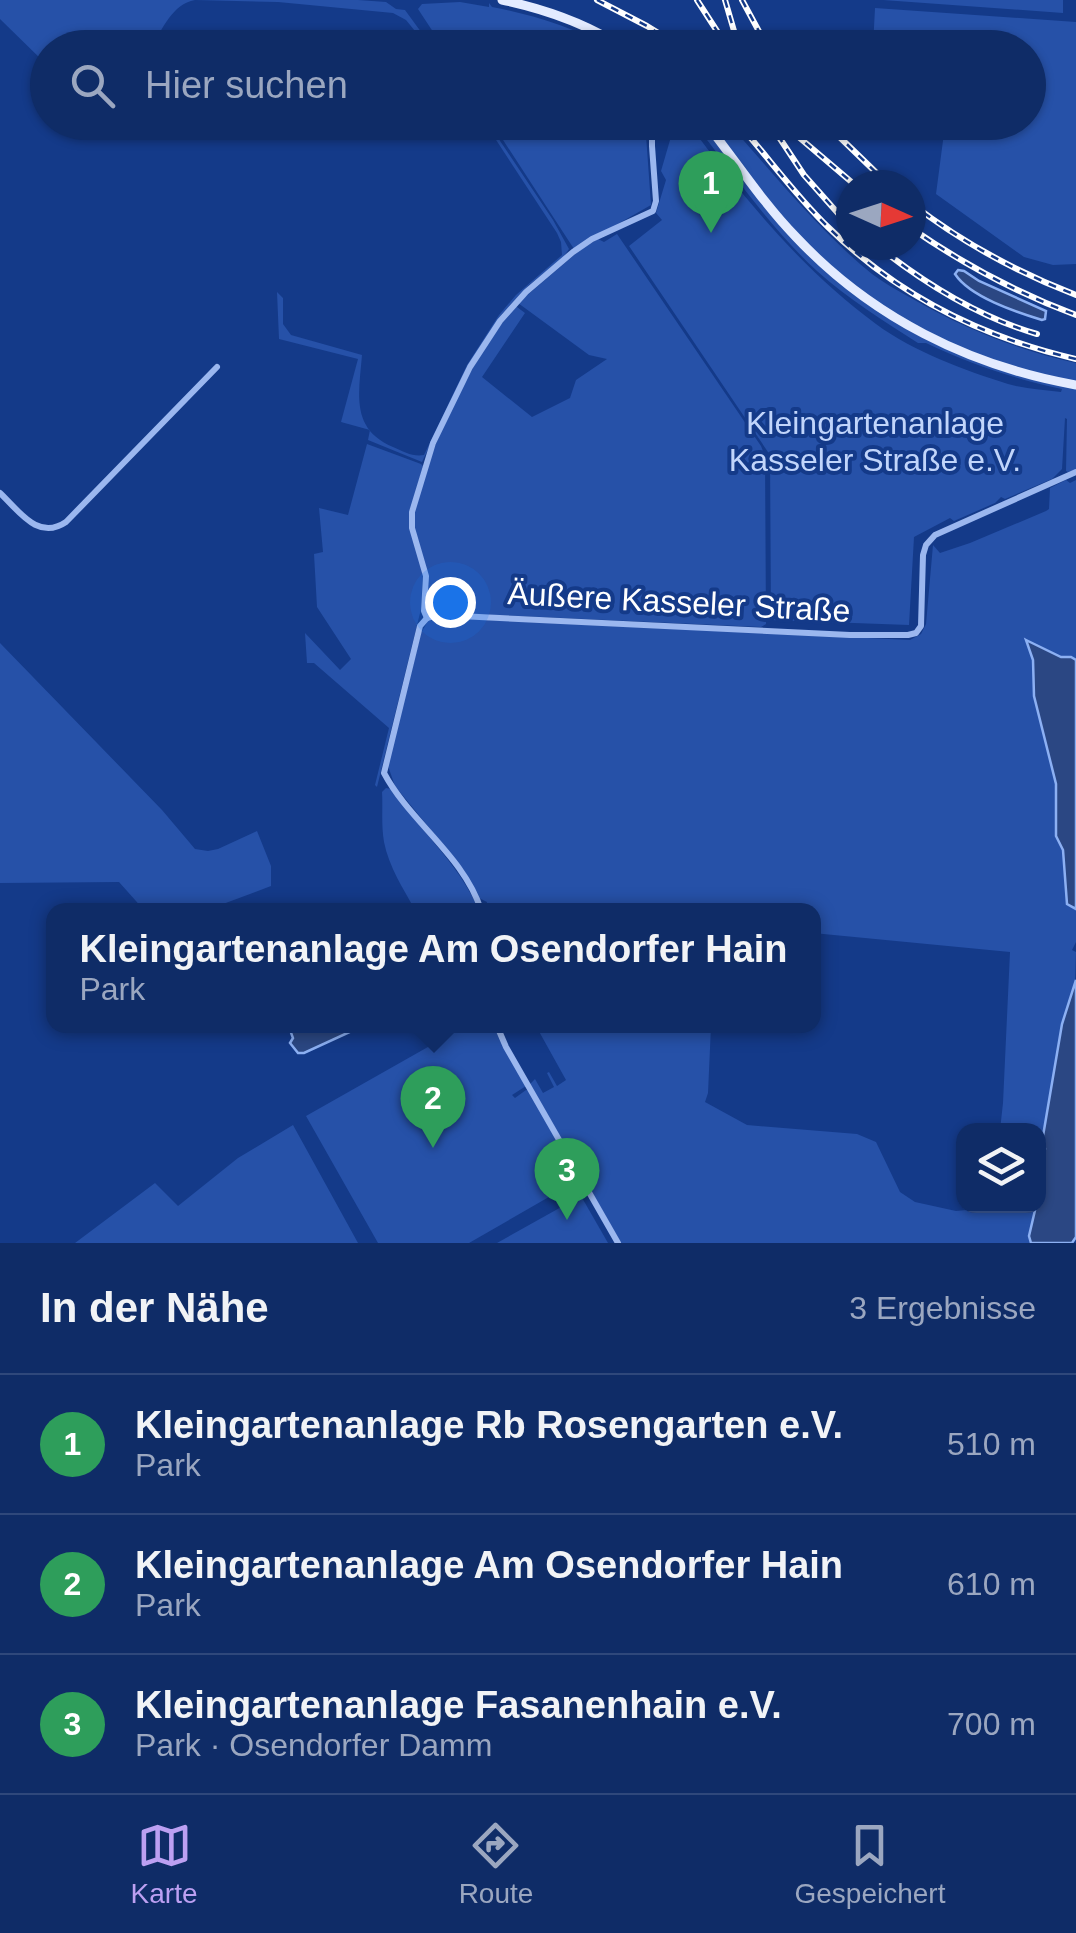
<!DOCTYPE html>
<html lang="de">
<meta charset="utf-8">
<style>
body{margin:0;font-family:Helvetica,sans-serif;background:#18346d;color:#f1f3f6}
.controls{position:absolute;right:30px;bottom:30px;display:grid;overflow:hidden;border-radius:20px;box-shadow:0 2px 8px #0004}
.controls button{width:90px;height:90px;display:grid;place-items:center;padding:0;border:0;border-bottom:2px solid #2f487b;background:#0f2c67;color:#f1f3f6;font:50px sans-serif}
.compass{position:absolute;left:836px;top:170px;width:90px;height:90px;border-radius:50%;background:#0f2c67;box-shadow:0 2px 8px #0004;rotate:93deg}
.you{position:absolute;left:450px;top:602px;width:35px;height:35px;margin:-25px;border:8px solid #fff;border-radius:50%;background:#1a73e8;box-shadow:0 0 0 15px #1a73e833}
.badge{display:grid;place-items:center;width:65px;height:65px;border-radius:50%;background:#bca0f2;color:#fff;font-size:32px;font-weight:700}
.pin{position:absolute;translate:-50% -82px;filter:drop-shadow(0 2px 5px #0008)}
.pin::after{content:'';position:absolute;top:52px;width:35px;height:30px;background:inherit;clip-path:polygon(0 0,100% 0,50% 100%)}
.popup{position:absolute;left:46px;top:903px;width:775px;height:130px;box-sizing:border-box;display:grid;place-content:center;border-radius:20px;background:#0f2c67;filter:drop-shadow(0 2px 8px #0005);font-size:32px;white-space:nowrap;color:#9ba7c0}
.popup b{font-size:38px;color:#f1f3f6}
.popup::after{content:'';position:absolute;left:50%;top:100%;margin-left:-20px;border:20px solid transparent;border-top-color:#0f2c67}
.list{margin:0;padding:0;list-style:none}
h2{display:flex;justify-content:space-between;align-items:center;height:130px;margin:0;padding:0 40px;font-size:42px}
h2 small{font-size:32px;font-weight:400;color:#9ba7c0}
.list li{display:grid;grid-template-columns:65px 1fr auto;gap:30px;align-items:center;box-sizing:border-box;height:140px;padding:0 40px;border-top:2px solid #2f487b}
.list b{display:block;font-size:38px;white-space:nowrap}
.list p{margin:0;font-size:32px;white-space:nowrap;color:#9ba7c0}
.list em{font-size:32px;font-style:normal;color:#9ba7c0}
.icon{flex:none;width:55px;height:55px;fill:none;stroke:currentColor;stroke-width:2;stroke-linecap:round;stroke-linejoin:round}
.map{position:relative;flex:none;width:1076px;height:1243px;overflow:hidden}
.search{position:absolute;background:#0f2c67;box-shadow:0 2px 8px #0004;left:30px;right:30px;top:30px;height:110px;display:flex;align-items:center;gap:25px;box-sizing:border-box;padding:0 35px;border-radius:55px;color:#9ba7c0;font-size:38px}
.sheet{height:550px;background:#0f2c67}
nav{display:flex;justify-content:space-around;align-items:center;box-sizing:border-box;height:140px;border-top:2px solid #2f487b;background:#0f2c67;font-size:28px;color:#9ba7c0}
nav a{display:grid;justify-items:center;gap:5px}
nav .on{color:#bca0f2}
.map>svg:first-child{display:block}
.green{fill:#2651a8}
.water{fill:#2b4783;stroke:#8cb0f3;stroke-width:2.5}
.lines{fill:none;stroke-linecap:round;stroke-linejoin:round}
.minor{stroke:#9bb7ef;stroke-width:6}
.major{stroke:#e3ebff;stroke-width:9}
.rail-casing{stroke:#fff;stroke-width:6}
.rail{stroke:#143a89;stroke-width:2.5;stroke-dasharray:8;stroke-linecap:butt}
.labels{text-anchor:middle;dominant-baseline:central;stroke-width:8;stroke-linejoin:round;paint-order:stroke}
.park-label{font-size:32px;fill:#c1d5fb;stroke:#143a89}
.street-label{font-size:32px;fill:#fff;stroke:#143a89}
</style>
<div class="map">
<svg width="1076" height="1243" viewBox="0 0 1076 1243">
<rect width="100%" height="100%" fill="#143a89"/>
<g class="green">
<path d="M0,0H358L386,2L396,9L405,10L432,47H428L406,20L393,13L278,2L195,0C172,4 163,29 151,47L48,48L47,65L0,19Z"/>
<polygon points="883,0 1063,0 1063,13"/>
<path d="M460,2L489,7V3L492,7C533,15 572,27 609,47H443L418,9L422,4Z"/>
<polygon points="875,8 1076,22 1076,264 1053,265 1024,257 936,194 944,133 868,128 869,122 1028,122 1028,48 873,47"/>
<path d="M485,123H488L553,220L569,249L562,259L529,285L502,314L467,367L422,462L368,440L370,430L341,422L358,359L279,339L277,292L283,298V324L291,335L362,355C359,393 350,429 393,447C404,452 413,457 424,455L467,365L499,315L516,295L562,255L561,242L557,233Z"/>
<polygon points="492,123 650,123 646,135 651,205 574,249"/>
<path d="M675,123H688C744,198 800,268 876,324C914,352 964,370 1008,384C1025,389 1044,390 1061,392L1062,389C1014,379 970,364 926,343H918C884,321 848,299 817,271C770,228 733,173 694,123H701L768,210L889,318L921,337L986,365L1019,376L1076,388V470L1068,472L1066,471L1067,419L1065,418L1062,469L1052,479L1005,499L1001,497L995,503L954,521L950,518L914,537L909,625L771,620L770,455L629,246L662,220L656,213L666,180L661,171Z"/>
<path d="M709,123H728C774,174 818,230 872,274C884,283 898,291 911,298C963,328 1017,350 1076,363V382C980,363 895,324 822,259C778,220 745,169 709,123Z"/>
<path d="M617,234L761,446L765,456L766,624L761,627L429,612L427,610C426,600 430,590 428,580C425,557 411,537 414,513C416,503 420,493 423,483C441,419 474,360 514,307H517L525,313L482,377L532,417L570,398L576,380L607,359L589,355L518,303L580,250L598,239L604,242Z"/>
<polygon points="367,444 421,464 423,466 410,511 423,572 421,609 377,787 375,785 389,728 314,663 307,663 305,633 340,670 351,659 317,607 314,554 323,552 319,508 348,515"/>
<polygon points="1066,480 1070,483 1076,480 1076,660 1071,657 1061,657 1026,642 1033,660 1034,696 1056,784 1056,836 1063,850 1067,904 1076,909 1076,942 1072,950 1076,952 1075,985 1062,1024 1043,1136 1045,1149 1039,1170 1038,1130 1000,1130 1003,1103 1010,952 813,933 813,910 486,910 487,902 479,898 463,869 395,786 388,766 421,633 428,621 446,618 910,640 921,634 926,624 933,545 940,553 970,543 1046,511 1049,509 1050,488"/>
<polygon points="0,643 162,810 195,849 208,851 218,849 257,831 271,866 271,886 223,904 218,909 190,905 183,910 144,910 119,882 0,883"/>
<path d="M386,788L391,789C420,831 457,861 479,910H415C403,888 389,867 384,842C381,825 383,807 382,792Z"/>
<polygon points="465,1026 495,1026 526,1086 512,1095 515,1098 526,1090 530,1091 578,1179 575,1182 469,1243 378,1243 306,1116"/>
<polygon points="536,1026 711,1026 708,1093 705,1102 747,1125 857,1134 876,1142 900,1192 915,1202 956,1211 988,1208 989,1206 1036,1206 1029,1236 1031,1243 621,1243 530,1084 535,1079 543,1093 554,1087 547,1073 549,1072 557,1086 566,1080"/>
<polygon points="293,1125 358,1243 75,1243 155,1183 178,1206 238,1158"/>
<polygon points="581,1196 608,1243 497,1243"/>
</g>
<g class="water">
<path d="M958,270L964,271L979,281L1046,311L1045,319L1042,320C1016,312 970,297 955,274Z"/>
<polygon points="1026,640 1061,657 1071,657 1076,660 1076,909 1067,904 1063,850 1056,836 1056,784 1034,696 1033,660"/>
<polygon points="1076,980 1076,1237 1072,1243 1031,1243 1029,1236 1036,1206 1038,1206 1039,1170 1045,1149 1043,1136 1062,1024"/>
<polygon points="293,1026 315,1026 324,1030 325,1026 353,1026 354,1030 304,1053 298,1053 290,1043 293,1038 290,1030"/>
</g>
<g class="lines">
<g class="minor">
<path d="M0,493C19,511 38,541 66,522L217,367"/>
<polyline points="427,618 438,615 850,635 908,635 916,633 921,626 923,555 926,545 935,535 1076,472"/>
<polyline points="427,618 424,611 426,576 412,528 412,512 433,443 470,367 500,321 526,292 573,252 592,239 653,211 656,201 652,146 652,135 661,122"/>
<path d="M427,618L420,626L384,773C410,822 464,856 481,910"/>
<polyline points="497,1026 506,1047 618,1243"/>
</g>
<g class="major">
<path d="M502,0C545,9 586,23 624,48"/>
<path d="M705,122C736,161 762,202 796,237C871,317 969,366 1076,385"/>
</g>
<g class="rail-casing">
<g id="rail">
<polyline points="597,0 647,26 683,48"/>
<polyline points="697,0 728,48"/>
<polyline points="725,0 739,48"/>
<polyline points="742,0 768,48"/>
<path d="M737,122C768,157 795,195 828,227C898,296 981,337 1076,359"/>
<polyline points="769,122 804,175 851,228"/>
<polyline points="781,122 855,185"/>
<polyline points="824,122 889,185"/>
<path d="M911,203C961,242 1017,272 1076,295"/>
<path d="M911,228C963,264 1017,293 1076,315"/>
<path d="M876,245C924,283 978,317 1037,334"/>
</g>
</g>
<use href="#rail" class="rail"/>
</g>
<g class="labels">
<g class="park-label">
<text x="875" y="423">Kleingartenanlage<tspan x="875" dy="37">Kasseler Straße e.V.</tspan></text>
</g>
<g class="street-label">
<text transform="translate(679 602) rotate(3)">Äußere Kasseler Straße</text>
</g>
</g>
</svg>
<div class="controls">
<button><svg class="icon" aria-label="layers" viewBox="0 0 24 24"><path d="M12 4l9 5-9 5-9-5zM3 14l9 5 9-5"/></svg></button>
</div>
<svg class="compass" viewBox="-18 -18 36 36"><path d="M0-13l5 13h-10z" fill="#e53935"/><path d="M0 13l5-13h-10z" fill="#9ba7c0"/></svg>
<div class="you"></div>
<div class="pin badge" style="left:711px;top:233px;background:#2e9e5b">1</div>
<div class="pin badge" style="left:433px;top:1148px;background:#2e9e5b">2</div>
<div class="popup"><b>Kleingartenanlage Am Osendorfer Hain</b>Park</div>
<div class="pin badge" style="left:567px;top:1220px;background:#2e9e5b">3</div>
<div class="search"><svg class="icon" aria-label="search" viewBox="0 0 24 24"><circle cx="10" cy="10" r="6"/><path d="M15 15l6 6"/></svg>Hier suchen</div>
</div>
<section class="sheet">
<h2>In der Nähe<small>3 Ergebnisse</small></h2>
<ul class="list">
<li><span class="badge" style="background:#2e9e5b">1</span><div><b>Kleingartenanlage Rb Rosengarten e.V.</b><p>Park</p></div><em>510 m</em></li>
<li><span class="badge" style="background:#2e9e5b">2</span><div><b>Kleingartenanlage Am Osendorfer Hain</b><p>Park</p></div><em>610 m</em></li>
<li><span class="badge" style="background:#2e9e5b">3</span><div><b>Kleingartenanlage Fasanenhain e.V.</b><p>Park · Osendorfer Damm</p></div><em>700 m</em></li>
</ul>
</section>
<nav>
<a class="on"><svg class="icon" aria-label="map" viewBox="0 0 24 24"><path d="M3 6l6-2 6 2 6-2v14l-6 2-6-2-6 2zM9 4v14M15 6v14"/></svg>Karte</a>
<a><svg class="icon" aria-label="directions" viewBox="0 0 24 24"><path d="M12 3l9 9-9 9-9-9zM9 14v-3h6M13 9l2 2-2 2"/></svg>Route</a>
<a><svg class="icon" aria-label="saved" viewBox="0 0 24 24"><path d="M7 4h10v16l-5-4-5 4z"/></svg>Gespeichert</a>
</nav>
